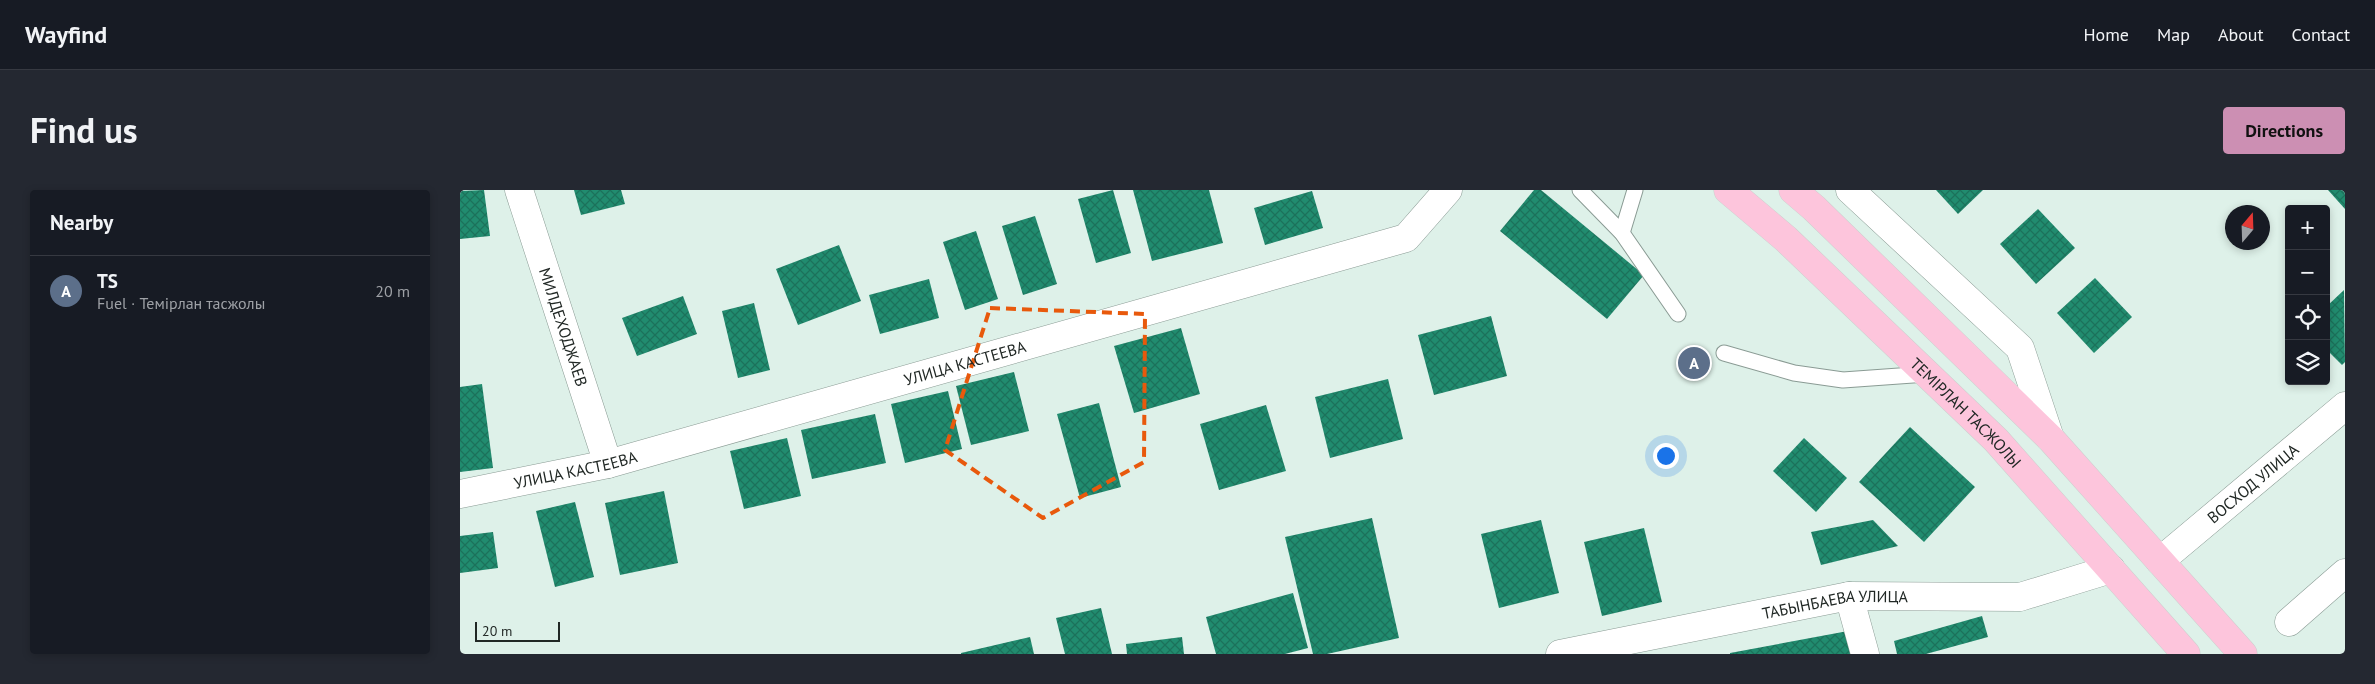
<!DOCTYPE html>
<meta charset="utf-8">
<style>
body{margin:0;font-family:"PT Sans",sans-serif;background:#242831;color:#f1f3f6}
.controls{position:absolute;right:15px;top:15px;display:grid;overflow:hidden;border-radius:5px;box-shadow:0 2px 8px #0003}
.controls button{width:45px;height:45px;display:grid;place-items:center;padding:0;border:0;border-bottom:1px solid #363941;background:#171b24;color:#f1f3f6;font:25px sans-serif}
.compass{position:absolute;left:1765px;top:15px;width:45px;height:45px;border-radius:50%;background:#171b24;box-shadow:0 2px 8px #0003;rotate:19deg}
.scale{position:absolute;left:15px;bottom:12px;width:85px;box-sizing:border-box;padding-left:5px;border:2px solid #212825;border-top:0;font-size:14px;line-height:18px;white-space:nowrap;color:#212825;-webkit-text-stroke:4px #def1e9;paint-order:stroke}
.you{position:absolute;left:1205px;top:265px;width:18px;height:18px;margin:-12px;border:4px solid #fff;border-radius:50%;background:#1a73e8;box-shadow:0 0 0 8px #1a73e833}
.badge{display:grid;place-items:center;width:32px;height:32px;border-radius:50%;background:#cc8fb3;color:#fff;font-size:16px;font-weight:700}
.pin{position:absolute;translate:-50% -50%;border:2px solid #fff;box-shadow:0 1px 5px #0006}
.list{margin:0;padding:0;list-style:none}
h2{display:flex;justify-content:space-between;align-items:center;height:65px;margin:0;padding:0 20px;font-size:21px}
h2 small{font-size:16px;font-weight:400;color:#9ea1a6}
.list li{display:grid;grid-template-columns:32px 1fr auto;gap:15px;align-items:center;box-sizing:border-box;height:70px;padding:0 20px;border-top:1px solid #363941}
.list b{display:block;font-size:19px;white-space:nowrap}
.list p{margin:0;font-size:16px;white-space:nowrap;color:#9ea1a6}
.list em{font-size:16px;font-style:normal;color:#9ea1a6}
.icon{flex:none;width:28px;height:28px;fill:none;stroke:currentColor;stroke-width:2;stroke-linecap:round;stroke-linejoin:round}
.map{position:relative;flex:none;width:1885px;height:464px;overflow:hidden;border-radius:5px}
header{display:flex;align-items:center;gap:30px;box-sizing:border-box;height:70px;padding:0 25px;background:#171b24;border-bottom:1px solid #363941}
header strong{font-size:24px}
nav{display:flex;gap:28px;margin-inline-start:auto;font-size:18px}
.intro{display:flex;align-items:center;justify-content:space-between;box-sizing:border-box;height:120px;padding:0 30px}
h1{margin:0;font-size:35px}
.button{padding:12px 22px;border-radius:5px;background:#cc8fb3;color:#111;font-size:18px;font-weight:700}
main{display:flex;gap:30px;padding:0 30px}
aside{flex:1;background:#171b24;border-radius:5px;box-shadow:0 2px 8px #0003}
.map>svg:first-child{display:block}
.building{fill:url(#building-cross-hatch)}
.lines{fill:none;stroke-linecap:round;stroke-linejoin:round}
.lane-casing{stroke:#8a9b94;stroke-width:17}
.street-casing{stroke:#8a9b94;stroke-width:29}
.primary-casing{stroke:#ced0cf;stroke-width:29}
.lane{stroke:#fff;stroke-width:15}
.street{stroke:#fff;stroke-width:28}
.primary{stroke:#fdc5dc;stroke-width:28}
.marked{fill:none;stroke:#e8590c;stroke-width:4;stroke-dasharray:10 6;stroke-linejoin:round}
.labels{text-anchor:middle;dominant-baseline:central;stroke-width:4;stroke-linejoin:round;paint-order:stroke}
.street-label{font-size:16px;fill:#212825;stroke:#def1e9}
</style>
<header>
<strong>Wayfind</strong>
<nav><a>Home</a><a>Map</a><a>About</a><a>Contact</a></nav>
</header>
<div class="intro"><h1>Find us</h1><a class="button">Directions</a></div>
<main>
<aside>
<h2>Nearby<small></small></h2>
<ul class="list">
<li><span class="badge" style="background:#5c6f8a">A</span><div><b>TS</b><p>Fuel · Темірлан тасжолы</p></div><em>20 m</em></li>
</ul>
</aside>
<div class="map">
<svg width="1885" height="464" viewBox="0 0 1885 464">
<defs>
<pattern id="building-cross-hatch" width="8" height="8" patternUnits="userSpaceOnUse" patternTransform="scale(1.25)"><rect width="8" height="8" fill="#218c6f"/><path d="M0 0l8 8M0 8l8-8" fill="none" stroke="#1c725b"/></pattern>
</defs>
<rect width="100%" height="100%" fill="#def1e9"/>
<g class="building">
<polygon points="24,0 30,46 0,49 0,1"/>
<polygon points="114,0 161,0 165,14 121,25"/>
<polygon points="653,0 671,63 636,73 618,9"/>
<polygon points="673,0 749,0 763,53 692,71"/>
<polygon points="1074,0 1081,0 1184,85 1147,129 1040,41"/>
<polygon points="1476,0 1523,0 1498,24"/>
<polygon points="1868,0 1885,0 1885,19"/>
<polygon points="852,1 863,38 805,55 794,18"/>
<polygon points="1578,19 1615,58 1576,94 1540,54"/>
<polygon points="575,26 597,94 563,105 542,36"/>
<polygon points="516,41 538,109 505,120 483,52"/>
<polygon points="379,55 401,111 338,135 316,79"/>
<polygon points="1635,88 1672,127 1634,163 1597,123"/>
<polygon points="469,89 479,128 420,144 409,105"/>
<polygon points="1884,100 1885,172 1882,175 1866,159 1866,117"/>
<polygon points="223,106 237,144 177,166 162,128"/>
<polygon points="294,113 310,180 278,188 262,121"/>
<polygon points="1031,126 1047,186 974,205 958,145"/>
<polygon points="721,138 740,204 674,223 654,156"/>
<polygon points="554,182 569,241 511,255 496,196"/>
<polygon points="928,189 943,249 870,268 855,207"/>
<polygon points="22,194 33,278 0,282 0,197"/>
<polygon points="488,201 502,259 445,273 431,214"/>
<polygon points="639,213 661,297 620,308 597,224"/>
<polygon points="806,215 826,281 759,300 740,234"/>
<polygon points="415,224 426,273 352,289 341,240"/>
<polygon points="1450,237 1515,297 1464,352 1399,292"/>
<polygon points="327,248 341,306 284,319 270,261"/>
<polygon points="1344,248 1387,288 1356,322 1313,281"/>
<polygon points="204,301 218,373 160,385 145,313"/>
<polygon points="115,312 134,387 95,397 76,321"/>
<polygon points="912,328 939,448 867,464 853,464 825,347"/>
<polygon points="1081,330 1099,403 1039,418 1021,344"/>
<polygon points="1413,330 1438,356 1361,375 1351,342"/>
<polygon points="1184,338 1202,412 1142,426 1124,352"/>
<polygon points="33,342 38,378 0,383 0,346"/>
<polygon points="833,403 848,458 825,464 756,464 746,427"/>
<polygon points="641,418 652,464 605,464 596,428"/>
<polygon points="1522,426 1528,447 1466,464 1437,464 1434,451"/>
<polygon points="1388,441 1392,464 1270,464 1270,463"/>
<polygon points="570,447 574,464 501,464 501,463"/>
<polygon points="722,447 724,464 667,464 666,454"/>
</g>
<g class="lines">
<g class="lane-casing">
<g id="lane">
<polyline points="1120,0 1162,43 1218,124"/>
<polyline points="1162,43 1175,0"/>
<polyline points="1264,163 1334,183 1383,190 1467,184"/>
</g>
</g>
<g class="street-casing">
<g id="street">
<path id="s1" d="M59,0L148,274"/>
<polyline points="1390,0 1560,158 1590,248"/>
<path id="s2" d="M0,304L148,274L946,48L988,0"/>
<path id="s3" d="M1700,371L1885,216"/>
<polyline points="1389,406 1405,464"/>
<polyline points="1829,432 1885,383"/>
<path id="s4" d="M1100,464L1389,406L1560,407L1651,379"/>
</g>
</g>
<g class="primary-casing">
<g id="primary">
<path id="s5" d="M1268,0L1326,49L1536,250L1726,464"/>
<polyline points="1333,0 1354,18 1590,248 1783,464"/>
</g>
</g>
<use href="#lane" class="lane"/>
<use href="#street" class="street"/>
<use href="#primary" class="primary"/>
</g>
<path class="marked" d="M530,118L685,124L684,272L583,328L485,260Z"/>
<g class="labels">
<g class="street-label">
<text stroke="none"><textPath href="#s1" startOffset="144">МИЛДЕХОДЖАЕВ</textPath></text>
<text stroke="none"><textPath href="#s2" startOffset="522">УЛИЦА КАСТЕЕВА</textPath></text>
<text stroke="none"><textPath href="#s5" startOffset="326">ТЕМІРЛАН ТАСЖОЛЫ</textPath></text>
<text stroke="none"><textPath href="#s2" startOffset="118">УЛИЦА КАСТЕЕВА</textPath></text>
<text stroke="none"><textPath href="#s3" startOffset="121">ВОСХОД УЛИЦА</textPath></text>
<text stroke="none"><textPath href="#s4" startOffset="280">ТАБЫНБАЕВА УЛИЦА</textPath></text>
</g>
</g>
</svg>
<div class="controls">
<button>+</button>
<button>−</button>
<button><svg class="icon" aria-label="locate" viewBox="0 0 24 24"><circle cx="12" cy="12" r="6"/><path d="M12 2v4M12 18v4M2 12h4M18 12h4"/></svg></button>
<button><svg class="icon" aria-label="layers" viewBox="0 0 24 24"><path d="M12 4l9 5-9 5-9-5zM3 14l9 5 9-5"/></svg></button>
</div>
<svg class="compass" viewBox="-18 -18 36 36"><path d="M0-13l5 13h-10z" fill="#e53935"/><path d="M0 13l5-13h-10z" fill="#9ea1a6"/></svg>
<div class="scale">20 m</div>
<div class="you"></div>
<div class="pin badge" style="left:1234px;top:173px;background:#5c6f8a">A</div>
</div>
</main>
